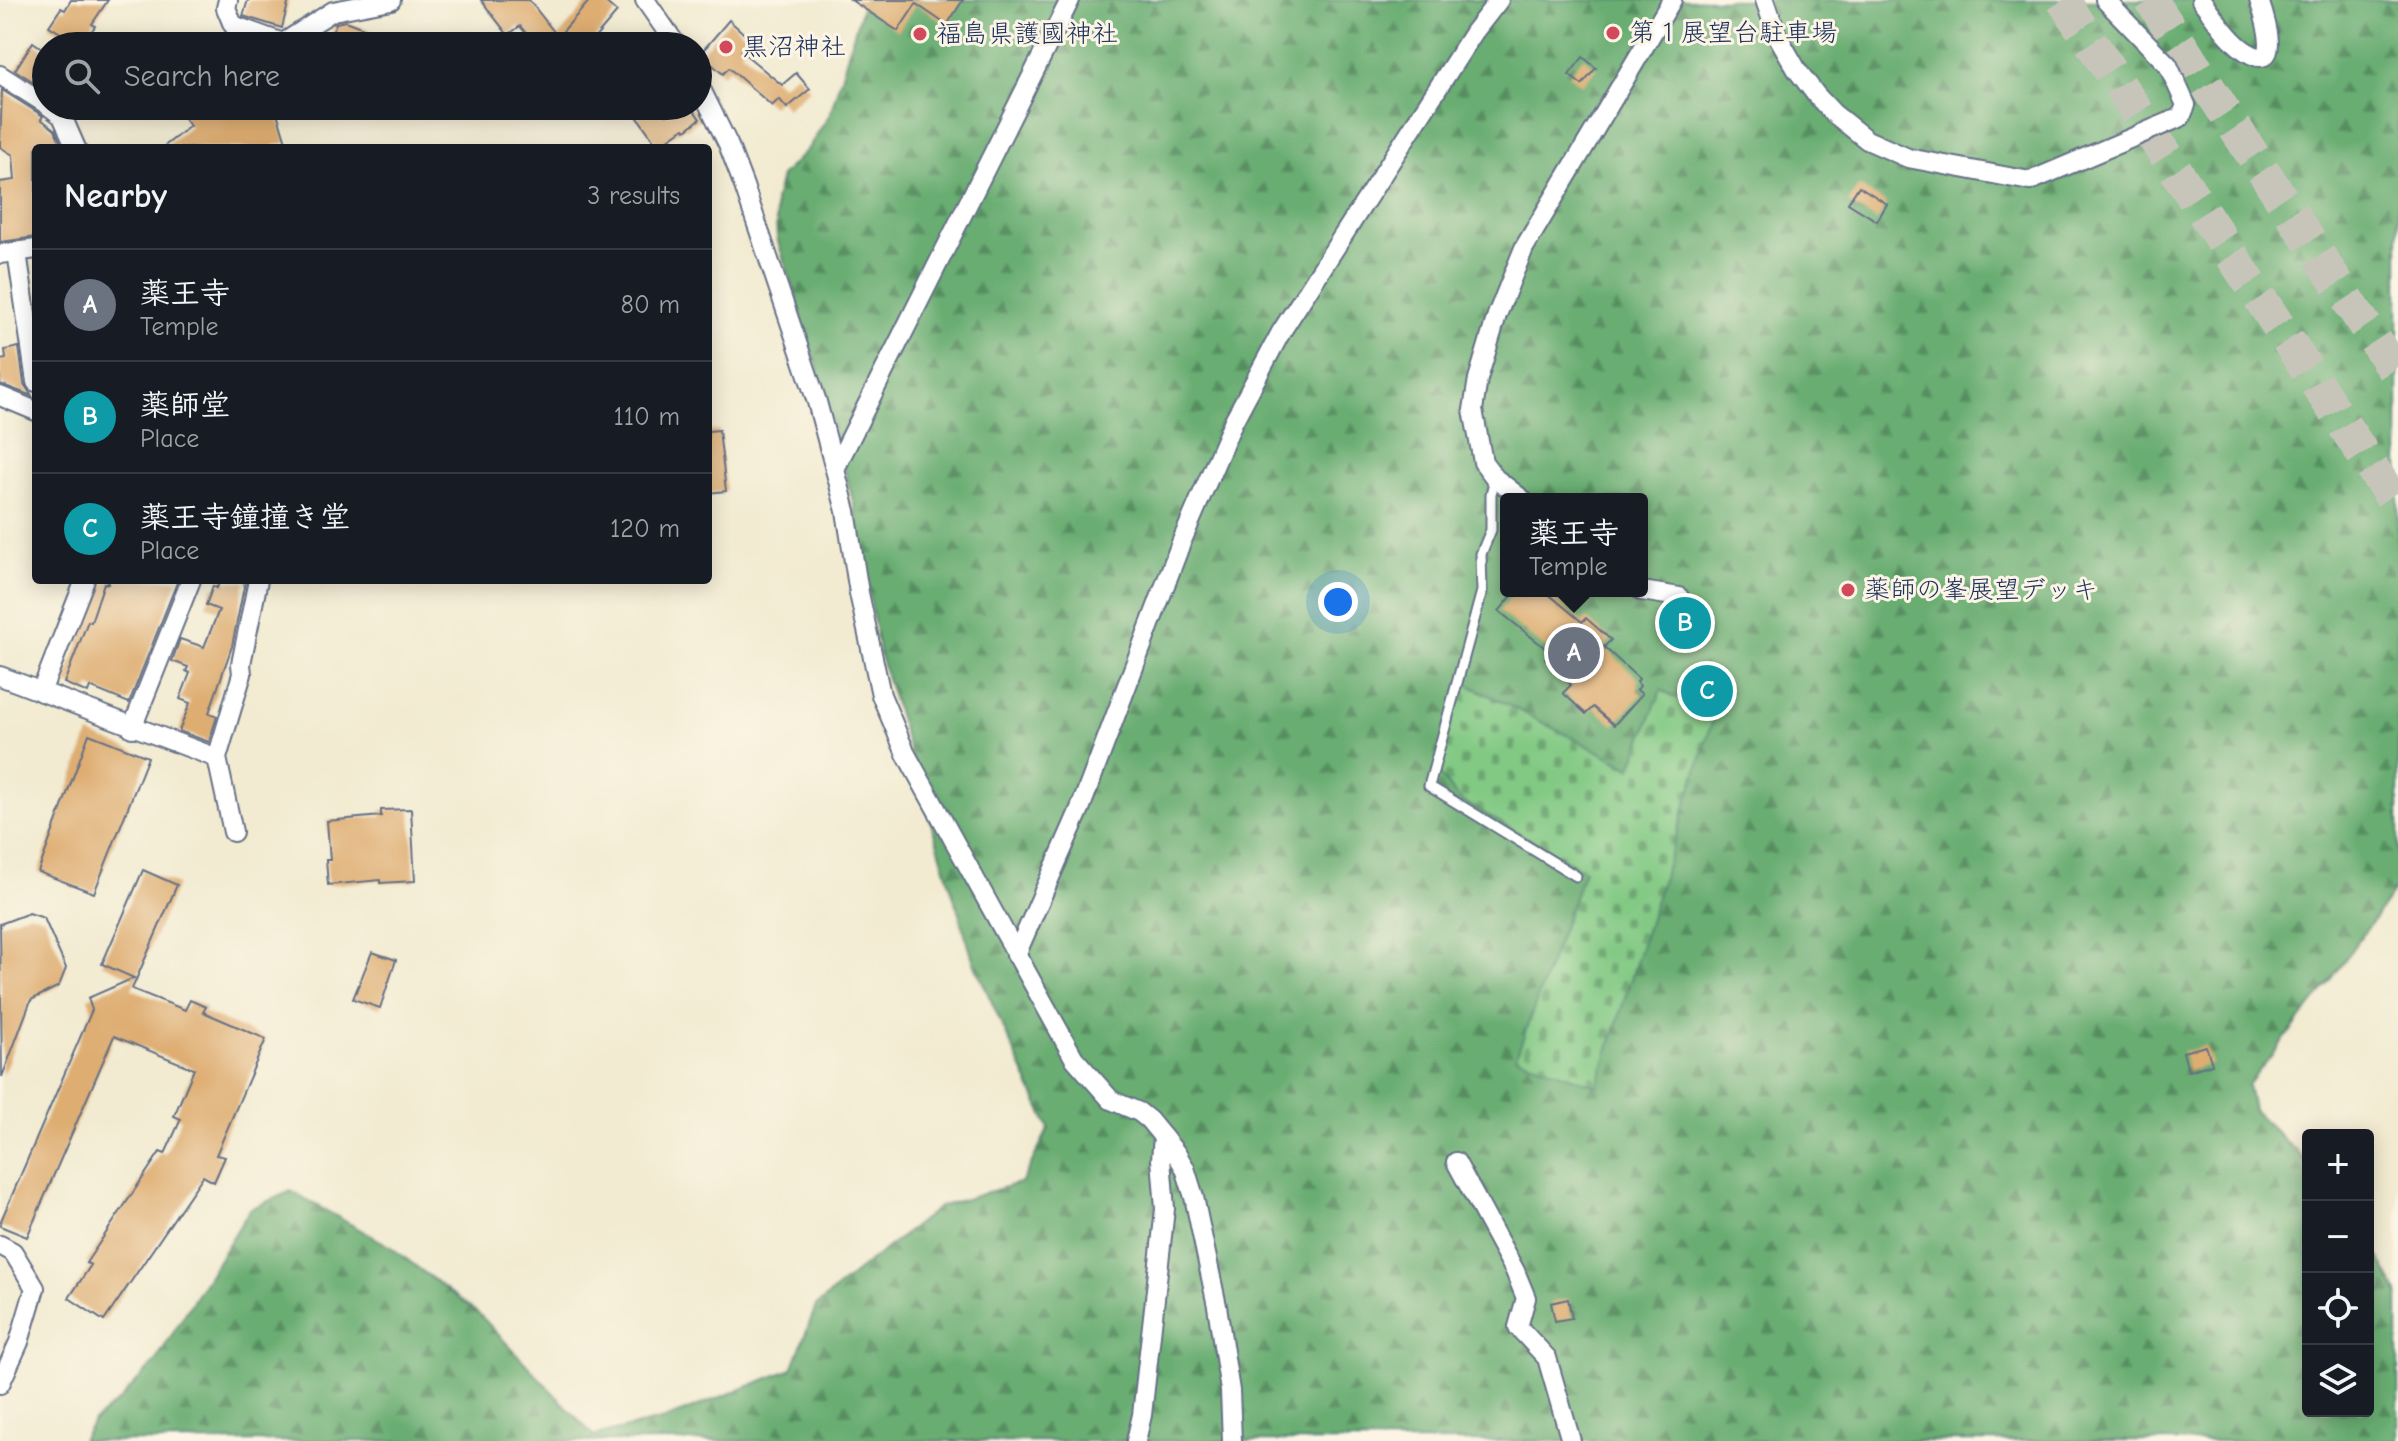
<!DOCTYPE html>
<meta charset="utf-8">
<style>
body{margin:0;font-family:"Comic Neue","Klee One",sans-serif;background:#242831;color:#f1f3f6}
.controls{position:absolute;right:24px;bottom:24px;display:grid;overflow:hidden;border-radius:8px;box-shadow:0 4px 20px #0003}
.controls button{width:72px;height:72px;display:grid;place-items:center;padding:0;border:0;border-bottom:2px solid #363941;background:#171b24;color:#f1f3f6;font:40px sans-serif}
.you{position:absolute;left:1338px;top:602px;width:28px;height:28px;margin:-20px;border:6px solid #fff;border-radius:50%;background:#1a73e8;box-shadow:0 0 0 12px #1a73e833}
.badge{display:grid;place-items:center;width:52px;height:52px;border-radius:50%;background:#0f766e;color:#fff;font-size:26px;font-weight:700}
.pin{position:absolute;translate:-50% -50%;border:4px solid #fff;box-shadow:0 2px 8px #0006}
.popup{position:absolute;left:1500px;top:493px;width:148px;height:104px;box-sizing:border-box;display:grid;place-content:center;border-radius:8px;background:#171b24;filter:drop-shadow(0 2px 6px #0005);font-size:26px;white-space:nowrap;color:#9ea1a6}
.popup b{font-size:30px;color:#f1f3f6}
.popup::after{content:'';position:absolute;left:50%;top:100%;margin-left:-16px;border:16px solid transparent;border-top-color:#171b24}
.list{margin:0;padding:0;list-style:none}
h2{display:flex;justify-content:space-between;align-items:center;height:104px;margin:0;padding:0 32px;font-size:34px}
h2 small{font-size:26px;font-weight:400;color:#9ea1a6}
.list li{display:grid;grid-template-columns:52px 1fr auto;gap:24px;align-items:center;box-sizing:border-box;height:112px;padding:0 32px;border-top:2px solid #363941}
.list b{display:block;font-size:30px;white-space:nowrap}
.list p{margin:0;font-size:26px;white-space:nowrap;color:#9ea1a6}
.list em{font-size:26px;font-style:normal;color:#9ea1a6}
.icon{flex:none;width:44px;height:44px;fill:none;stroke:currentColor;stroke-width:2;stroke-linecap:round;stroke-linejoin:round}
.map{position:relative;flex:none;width:2398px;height:1441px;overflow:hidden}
.search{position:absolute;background:#171b24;box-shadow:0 4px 20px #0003;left:32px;top:32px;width:680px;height:88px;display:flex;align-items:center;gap:20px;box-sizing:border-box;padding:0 28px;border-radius:44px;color:#9ea1a6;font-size:30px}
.panel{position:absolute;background:#171b24;box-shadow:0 4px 20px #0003;left:32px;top:144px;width:680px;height:440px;border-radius:8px}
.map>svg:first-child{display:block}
.forest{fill:url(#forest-firs);stroke:#426e68;stroke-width:2;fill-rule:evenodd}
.cemetery{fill:url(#cemetery-stones);stroke:#4e7c71;stroke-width:2}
.building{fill:#dead72}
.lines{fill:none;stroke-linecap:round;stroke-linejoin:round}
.highway-tunnel{stroke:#c7c5ba;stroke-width:34;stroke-dasharray:34 17;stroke-linecap:butt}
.lane-casing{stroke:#667186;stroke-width:13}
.street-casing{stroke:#667186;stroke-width:22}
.lane{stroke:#fff;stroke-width:9}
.street{stroke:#fff;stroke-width:18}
.poi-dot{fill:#d1495b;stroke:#fcf5e5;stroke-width:3}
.labels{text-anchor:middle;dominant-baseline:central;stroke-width:6;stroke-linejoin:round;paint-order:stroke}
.poi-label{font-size:26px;fill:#1b2f5e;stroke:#fcf5e5;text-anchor:start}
</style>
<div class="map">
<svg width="2398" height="1441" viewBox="0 0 2398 1441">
<defs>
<pattern id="forest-firs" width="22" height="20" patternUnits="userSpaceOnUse" patternTransform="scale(2)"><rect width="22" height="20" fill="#69ad72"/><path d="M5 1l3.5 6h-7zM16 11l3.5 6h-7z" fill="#568d61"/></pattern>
<pattern id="cemetery-stones" width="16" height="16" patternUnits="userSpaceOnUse" patternTransform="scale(2)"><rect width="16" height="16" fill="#82c984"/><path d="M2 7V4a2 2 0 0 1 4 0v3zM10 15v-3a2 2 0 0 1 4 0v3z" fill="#6aa46f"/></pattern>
</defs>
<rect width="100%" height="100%" fill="#fcf5e5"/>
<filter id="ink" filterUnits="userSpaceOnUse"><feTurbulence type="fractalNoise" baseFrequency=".0125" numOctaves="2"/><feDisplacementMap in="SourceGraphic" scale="16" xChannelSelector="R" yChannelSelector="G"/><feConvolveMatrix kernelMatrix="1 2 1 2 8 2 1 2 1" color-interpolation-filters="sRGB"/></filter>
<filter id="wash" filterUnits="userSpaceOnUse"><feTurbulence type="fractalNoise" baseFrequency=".006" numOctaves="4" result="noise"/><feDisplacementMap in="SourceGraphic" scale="32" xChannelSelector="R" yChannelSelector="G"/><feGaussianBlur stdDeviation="1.8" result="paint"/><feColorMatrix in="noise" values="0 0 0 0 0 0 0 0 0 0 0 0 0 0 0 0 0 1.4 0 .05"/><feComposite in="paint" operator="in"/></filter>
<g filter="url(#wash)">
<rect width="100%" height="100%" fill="#f2ebd1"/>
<path class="forest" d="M864,0H2398V885L2329,983L2248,1085L2253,1110L2308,1163V1411H2368V1237L2398,1293V1441H81L93,1422L121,1399L155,1362L250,1209L291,1191L388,1245L480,1315L594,1436L665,1419L792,1369L816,1306L855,1273L939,1207L1022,1182L1049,1128L974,963L879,652L854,505L816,363L777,238L775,201L781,176L807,150L830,114ZM1506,499H1642V591H1506Z"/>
<polygon class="cemetery" points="1461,681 1631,768 1661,690 1714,716 1597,1086 1516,1057 1584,870 1459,799 1438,773"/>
<g id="blocks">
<g class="building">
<polygon points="71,0 108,0 92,24 95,26 82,46 49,26 61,8 65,10"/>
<polygon points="248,0 289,0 282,28 243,16"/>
<polygon points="481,0 529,0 558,37 590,0 603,0 617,12 588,46 537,46 520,26 508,35"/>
<polygon points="851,0 963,0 947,25 916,4 898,31"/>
<polygon points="729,20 751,40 741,51 782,85 796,73 810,89 787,108 779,99 772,106 729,68 723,74 700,54"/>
<polygon points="345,21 377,33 372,46 327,46 336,23"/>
<polygon points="33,42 46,51 46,90 15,70"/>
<polygon points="1583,57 1596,68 1582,85 1569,75"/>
<polygon points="2,90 43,116 41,119 55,130 63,148 36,148 36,237 0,242 0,182 15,180 13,155 0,147"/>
<polygon points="176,106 275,106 286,142 267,148 162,148 190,126"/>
<polygon points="649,106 660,106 667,115 679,106 691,106 700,119 686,130 684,128 658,146 636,115"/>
<polygon points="1859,186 1887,204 1877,221 1848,203"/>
<polygon points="19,347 24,384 32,396 0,384 0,360 6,359 5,350"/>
<polygon points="719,430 726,491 708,493 708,431"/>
<polygon points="109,580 178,580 129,703 90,687 88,693 64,683 88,621 91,622 104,583 108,584"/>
<polygon points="220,580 245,582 232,646 209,713 217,716 209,742 179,731 190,703 180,699 190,673 186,671 188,667 172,661 180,639 204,647 219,610 206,605 213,586 217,588"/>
<polygon points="1516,591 1545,591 1582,622 1586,618 1611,640 1604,647 1639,679 1637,682 1640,686 1637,690 1642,694 1614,725 1593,707 1586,714 1563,693 1571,685 1545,658 1550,652 1499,611"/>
<polygon points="1686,609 1699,624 1684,638 1671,622"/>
<polygon points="1704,675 1722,689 1710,705 1691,693"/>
<polygon points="89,734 148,757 94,893 38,872"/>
<polygon points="411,809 415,881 380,883 380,880 328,885 326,860 330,860 327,821 381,816 381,810"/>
<polygon points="143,870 177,885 132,989 185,1010 190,1000 206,1007 203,1012 266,1039 216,1155 225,1157 214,1182 203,1176 104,1321 69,1298 91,1265 86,1263 160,1152 165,1154 181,1119 174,1116 194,1069 114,1036 27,1237 0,1226 0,1223 92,1010 88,998 134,978 102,964"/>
<polygon points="29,913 44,918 66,968 59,986 31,1000 2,1077 0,924"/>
<polygon points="372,952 396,960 380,1008 353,999"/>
<polygon points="2206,1046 2212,1064 2188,1071 2183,1052"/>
<polygon points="1568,1299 1572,1318 1555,1321 1551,1303"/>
</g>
</g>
</g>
<g filter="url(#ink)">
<use href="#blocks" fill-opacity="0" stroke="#667186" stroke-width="2"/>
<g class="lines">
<g class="highway-tunnel">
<polyline points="2063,0 2398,507"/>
<polyline points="2151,0 2398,376"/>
</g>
<g class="lane-casing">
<polyline id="lane" points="1495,478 1491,494 1491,530 1481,554 1482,591 1429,786 1576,876"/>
</g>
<g class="street-casing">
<g id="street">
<polyline points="228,0 226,8 233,25 283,43 333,11 391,0"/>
<polyline points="645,0 677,46"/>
<polyline points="1765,0 1777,35 1797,70 1817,96 1833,113 1867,140 1908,158 2030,181 2181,117 2186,105 2168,65 2105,0"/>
<path d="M2201,0C2214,16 2229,41 2247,52C2285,75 2263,12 2259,0"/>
<polyline points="0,75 46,104"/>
<polyline points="698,83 728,144 744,186 817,402 846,511 859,593 881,695 906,754 1074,1058 1111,1100 1139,1112 1149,1120 1176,1153 1185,1168 1194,1197 1217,1306 1230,1391 1232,1441"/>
<polyline points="49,106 62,116 76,148"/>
<polyline points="17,252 36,382"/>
<polyline points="0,254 36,249"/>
<polyline points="0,396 36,411"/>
<polyline points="835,469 1070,0"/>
<polyline points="1522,499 1495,478 1483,462 1473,410 1478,379 1497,315 1524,248 1672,0"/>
<polyline points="1642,591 1679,597"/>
<polyline points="0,676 217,758"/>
<polyline points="41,692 85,580"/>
<polyline points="132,728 191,580"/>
<polyline points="233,832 217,758 242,674 241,664 258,580"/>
<polyline points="1016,955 1080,809 1181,543 1234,420 1281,332 1474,32 1499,0"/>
<polyline points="1456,1162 1515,1271 1526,1298 1518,1327 1547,1358 1571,1441"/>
<polyline points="0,1245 13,1252 35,1288 19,1342 0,1384"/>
<polyline points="1136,1441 1142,1415 1165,1209 1161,1159 1163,1137"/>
</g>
</g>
<use href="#lane" class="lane"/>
<use href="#street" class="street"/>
</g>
</g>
<g class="poi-dot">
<circle cx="1613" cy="33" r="8"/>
<circle cx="920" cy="34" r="8"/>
<circle cx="726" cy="47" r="8"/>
<circle cx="1848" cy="590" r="8"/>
</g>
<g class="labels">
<g class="poi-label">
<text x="1629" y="33">第１展望台駐車場</text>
<text x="936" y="34">福島県護國神社</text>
<text x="742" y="47">黒沼神社</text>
<text x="1864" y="590">薬師の峯展望デッキ</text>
</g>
</g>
</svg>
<div class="controls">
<button>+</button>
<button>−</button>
<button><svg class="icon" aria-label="locate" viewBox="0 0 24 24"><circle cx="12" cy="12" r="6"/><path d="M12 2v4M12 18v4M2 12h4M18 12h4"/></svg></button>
<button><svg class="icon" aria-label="layers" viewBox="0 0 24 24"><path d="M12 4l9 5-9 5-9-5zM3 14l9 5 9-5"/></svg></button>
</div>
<div class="you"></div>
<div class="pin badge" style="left:1574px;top:653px;background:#6b7280">A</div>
<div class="popup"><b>薬王寺</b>Temple</div>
<div class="pin badge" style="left:1685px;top:623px;background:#0f9aa8">B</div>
<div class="pin badge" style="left:1707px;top:691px;background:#0f9aa8">C</div>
<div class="search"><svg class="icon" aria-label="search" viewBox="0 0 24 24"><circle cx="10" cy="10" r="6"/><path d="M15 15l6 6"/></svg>Search here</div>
<section class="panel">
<h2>Nearby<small>3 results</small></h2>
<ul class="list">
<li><span class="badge" style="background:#6b7280">A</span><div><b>薬王寺</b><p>Temple</p></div><em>80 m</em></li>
<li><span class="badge" style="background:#0f9aa8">B</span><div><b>薬師堂</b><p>Place</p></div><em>110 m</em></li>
<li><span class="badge" style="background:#0f9aa8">C</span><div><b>薬王寺鐘撞き堂</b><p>Place</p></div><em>120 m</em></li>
</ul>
</section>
</div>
